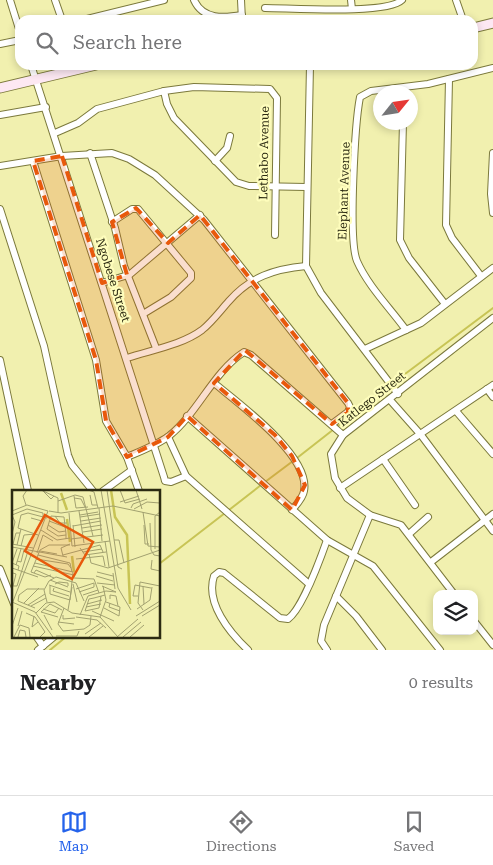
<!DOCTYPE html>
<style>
body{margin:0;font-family:"Roboto Serif",serif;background:#f2f2f2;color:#202124}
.controls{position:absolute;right:15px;bottom:15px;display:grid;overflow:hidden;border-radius:10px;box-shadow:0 2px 8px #0003}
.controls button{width:45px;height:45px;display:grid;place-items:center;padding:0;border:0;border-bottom:1px solid #e0e0e0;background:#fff;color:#202124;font:25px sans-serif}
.compass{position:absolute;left:373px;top:85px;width:45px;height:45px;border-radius:50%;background:#fff;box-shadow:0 2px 8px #0003;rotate:60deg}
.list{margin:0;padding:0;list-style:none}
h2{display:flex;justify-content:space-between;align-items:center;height:65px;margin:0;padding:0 20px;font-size:21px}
h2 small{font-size:16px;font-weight:400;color:#757577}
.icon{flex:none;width:28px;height:28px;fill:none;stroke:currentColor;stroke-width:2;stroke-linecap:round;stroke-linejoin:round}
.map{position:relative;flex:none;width:493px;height:650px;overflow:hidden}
.search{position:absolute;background:#fff;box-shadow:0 2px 8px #0003;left:15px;right:15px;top:15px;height:55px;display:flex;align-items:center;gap:12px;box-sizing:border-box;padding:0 18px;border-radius:15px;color:#757577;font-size:19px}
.sheet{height:145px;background:#fff}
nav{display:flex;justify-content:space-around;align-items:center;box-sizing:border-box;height:70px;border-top:1px solid #e0e0e0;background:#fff;font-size:14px;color:#757577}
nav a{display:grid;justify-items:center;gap:2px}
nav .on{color:#2563eb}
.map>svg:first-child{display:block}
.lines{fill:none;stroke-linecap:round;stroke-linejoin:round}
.stream{stroke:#c8c455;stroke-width:2}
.street-casing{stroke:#7b793c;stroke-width:8}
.secondary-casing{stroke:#7b793c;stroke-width:11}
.street{stroke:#fff;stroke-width:6}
.secondary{stroke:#fde8f3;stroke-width:9}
.marked{fill:#e8590c;fill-opacity:0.2;stroke:#e8590c;stroke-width:4;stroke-dasharray:10 6;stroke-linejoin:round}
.labels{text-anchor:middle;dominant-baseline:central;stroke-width:4.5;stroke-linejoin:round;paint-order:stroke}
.street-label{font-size:12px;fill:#2c2b12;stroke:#fefdbc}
.inset-river{fill:none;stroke:#c8c455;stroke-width:2.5}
.inset-road{fill:none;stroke:#a2a170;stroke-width:1}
.view{fill:#e8590c;fill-opacity:0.15;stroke:#e8590c;stroke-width:2.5}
.inset-edge{fill:none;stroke:#2c2b12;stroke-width:2.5}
</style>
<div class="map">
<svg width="493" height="650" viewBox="0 0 493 650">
<rect width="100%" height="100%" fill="#f1f0af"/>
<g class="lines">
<g class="stream">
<polyline points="393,383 493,308"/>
<polyline points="297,458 389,386"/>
<polyline points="265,482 293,461"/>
<polyline points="229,510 261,485"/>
<polyline points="159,564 225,513"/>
<polyline points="50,650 67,636"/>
</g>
<g class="street-casing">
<g id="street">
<polyline points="10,0 20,32"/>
<polyline points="55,0 62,20"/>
<path d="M194,0C203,20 224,18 242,15"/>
<polyline points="241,0 242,20"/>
<polyline points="351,0 352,9"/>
<polyline points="456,0 463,20"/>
<path d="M265,8C290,8 387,15 402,0"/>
<polyline points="83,20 164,0"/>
<polyline points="0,44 20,40"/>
<polyline points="31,65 164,477 165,481 171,482 186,476"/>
<polyline points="310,65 306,266 321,293 398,394"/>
<polyline points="449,79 446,225 452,238 481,276"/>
<polyline points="164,91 167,104 174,118 236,182 249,186 306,187"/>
<polyline points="0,115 46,107"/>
<polyline points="403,122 400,240 409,258 445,304"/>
<polyline points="55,133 78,123 97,109 164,91 194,87 270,89 277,98 275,235"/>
<polyline points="90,153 115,228 124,266 156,348"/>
<polyline points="493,153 491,194 493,213"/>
<polyline points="33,161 96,360 106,421 127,457 139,491"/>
<polyline points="215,161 227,148 230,136"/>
<polyline points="0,166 62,156 112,153 129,159 155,175 204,220 348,403 350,407 348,412 332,424"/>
<polyline points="0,209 44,346 68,455 72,465 93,491"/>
<polyline points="112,222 132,209 138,209 191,273 191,278 171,297 143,314"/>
<polyline points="128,276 200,215"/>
<polyline points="102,283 128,275"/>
<path d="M406,330C390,308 368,286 357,261C348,240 355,123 360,97L371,91L428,84L493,68"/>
<polyline points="365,349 421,323 493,268"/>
<path d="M127,358C151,350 182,345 202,330C212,322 220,311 229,301C250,277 274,269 306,266"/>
<polyline points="0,360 28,491"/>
<path d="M214,383C238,403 311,456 304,491C303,498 297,504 292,510"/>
<polyline points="487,389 493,397"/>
<polyline points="390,400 421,435 493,531"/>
<polyline points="456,411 493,454"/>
<polyline points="187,416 327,540 373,566 440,650"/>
<polyline points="168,437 186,476 309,584"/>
<path d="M127,457C141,451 157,445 169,436C198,413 213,372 244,352L251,355L343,435"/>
<polyline points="383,459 415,505"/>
<polyline points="340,488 493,385"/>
<polyline points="103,491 132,470"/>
<polyline points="409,534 428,517"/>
<polyline points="431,562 493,514"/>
<polyline points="0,569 14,604"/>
<polyline points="454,594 401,525 370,515 347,498 335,478 331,454 343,435 493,318"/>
<polyline points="336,596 356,616 382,650"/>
<polyline points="474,621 493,645"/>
<polyline points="36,636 43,646"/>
<polyline points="38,650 55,636"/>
<path d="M248,650C230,633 205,603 214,576L219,572L224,573L280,618L288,619C302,609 321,557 327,540"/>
<polyline points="327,650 321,641 324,625 370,515"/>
</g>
</g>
<g class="secondary-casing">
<g id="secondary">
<polyline points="473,28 493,23"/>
<polyline points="0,88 96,65"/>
</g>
</g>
<use href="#street" class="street"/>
<use href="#secondary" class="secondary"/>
</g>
<path class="marked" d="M62,156L102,283L127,275L112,222L136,208L168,243L200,215L348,403V412L332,424L245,350L214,383L275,435L292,456L305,485L292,510L187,416L168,437L127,457L106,421L96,360L33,161Z"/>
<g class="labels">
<g class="street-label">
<text transform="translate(264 153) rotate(-89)">Lethabo Avenue</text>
<text transform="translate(344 191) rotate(-88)">Elephant Avenue</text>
<text transform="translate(113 280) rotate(72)">Ngobese Street</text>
<text transform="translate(372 399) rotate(-38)">Katlego Street</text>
</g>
</g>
<g transform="translate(12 490)">
<rect width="148" height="148" fill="#f1f0af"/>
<path class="inset-river" d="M99,0L103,27L115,45L118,114M49,3L55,20M55,29L58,52M60,66L62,82"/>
<path class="inset-road" d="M29,0L46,8V23M76,0L82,2L86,18M89,0L106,98L119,120M95,0L106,77L110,79M108,0L113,13L128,9M124,0L130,19M31,1L39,9L42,6M78,5L80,15H85M62,6L64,18L76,17M62,8L69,9L73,17M46,11L63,5L71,7L81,46M108,12L127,6M14,15L11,6L15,0M87,18L90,51M119,18L121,14L135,9M122,19L135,12L148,13M0,21L15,15L36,21M37,21L49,23L101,16L148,26M67,21L72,53M131,22L136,56L148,57M57,23L60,56L98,51M0,25L15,19L31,23V27M0,25L3,32L0,44M68,25L86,22M43,26L48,33H55M148,26V49M68,27L88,24M19,28L30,31L24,42M37,31L53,37M69,31L89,28M138,33L139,60L142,65L148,66M36,35L47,42L54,41M61,35L63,57M132,35L133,54H137M61,36L89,31M70,38L90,35M29,40L45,50L58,48M71,42L90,39M26,45L6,38L9,25L16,23L35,28M54,49V44L52,27L39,26L35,39L46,46L54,45M59,49L91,45M102,50H107L112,73M93,51L97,77M0,54L21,58M1,54L4,43H8M5,55L9,39M9,56L12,45L24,44M0,57L55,67M68,58L73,65L94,62M5,59L0,73L7,76L6,80M143,59V26L148,22M28,61L45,64M71,62L90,59M25,63L31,45L41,51M77,64L79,73L96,78L148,60M26,65L58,73L60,82M51,65L88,55L91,62M51,66L49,58L58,54M24,69L56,74L59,78M64,69L91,66L93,76M140,70L139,79L148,81M5,71L9,72L12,60M23,73L61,82L58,110L38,104V96M4,75L9,59M21,76L62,85M0,78L26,87M85,82L101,86M22,83L24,80L42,88M101,83L103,99M39,85L33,87L19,82L28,60L37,55H58M84,86L101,91M62,88L82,89L87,103M38,90L56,97M85,93L103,95M43,94L47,92L56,93V96M61,94L65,112M37,95L58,102M0,96H5L16,61M1,96L4,84L1,83M90,96L104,102M131,96L132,114M42,98L41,101L57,106M64,99L82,93V97L67,102M71,105L86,100M89,106L87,118L73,121L77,109L82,108L93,105M126,106H121L123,95L139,98M98,109V105L104,106L106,116M0,112L23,122L41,147M35,112L32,100L37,91L44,87L64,93L72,111M94,112L108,117L107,126M12,113L27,98M98,113L97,117L108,121M0,114L36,21M75,114L90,110M16,115L33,104M19,116L34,108M74,117L89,114M23,118L6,111L7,105L15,99H32M52,118L46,134L51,141L72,139L78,135L79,126M92,118L107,126M31,119L43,123L47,118M125,119L138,110L140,97M56,120L60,97M131,120L126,113L128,92L148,96M80,121L102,131M14,123L23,127L33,142L28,147M24,123L34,113L42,112L60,123L88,127L106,147M32,125L40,140M51,125V129L63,128M68,125L76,106L94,101L104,102M22,126L20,137L26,132M124,126L148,111M130,126L148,115M46,127L29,122L38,114L50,120M64,127L85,130L94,138M88,127L94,110L91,96M46,132L62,134M0,136L6,118M6,136L10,121M73,144L89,133M44,146H65L67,141M2,147L8,135L17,138L18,147M6,147L8,140L13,141L14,147M77,147L91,136M105,147L126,129M111,147L129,132M118,147L132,135"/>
<path class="view" d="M33,25L81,52L60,89L13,61Z"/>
<rect width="148" height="148" class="inset-edge"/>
</g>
</svg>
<div class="controls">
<button><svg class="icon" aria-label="layers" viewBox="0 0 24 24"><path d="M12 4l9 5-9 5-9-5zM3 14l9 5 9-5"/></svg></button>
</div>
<svg class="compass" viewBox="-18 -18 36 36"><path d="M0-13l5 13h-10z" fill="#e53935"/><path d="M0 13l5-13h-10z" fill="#757577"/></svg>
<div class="search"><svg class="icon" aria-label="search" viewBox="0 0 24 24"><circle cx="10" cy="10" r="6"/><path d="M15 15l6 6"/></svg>Search here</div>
</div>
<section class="sheet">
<h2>Nearby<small>0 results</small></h2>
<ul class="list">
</ul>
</section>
<nav>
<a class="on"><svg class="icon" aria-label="map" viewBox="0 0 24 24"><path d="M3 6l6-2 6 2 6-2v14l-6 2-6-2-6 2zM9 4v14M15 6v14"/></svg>Map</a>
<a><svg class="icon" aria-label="directions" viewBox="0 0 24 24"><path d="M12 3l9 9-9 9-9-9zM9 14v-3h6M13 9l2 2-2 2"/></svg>Directions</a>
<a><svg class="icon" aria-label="saved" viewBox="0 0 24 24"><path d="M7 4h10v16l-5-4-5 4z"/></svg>Saved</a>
</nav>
